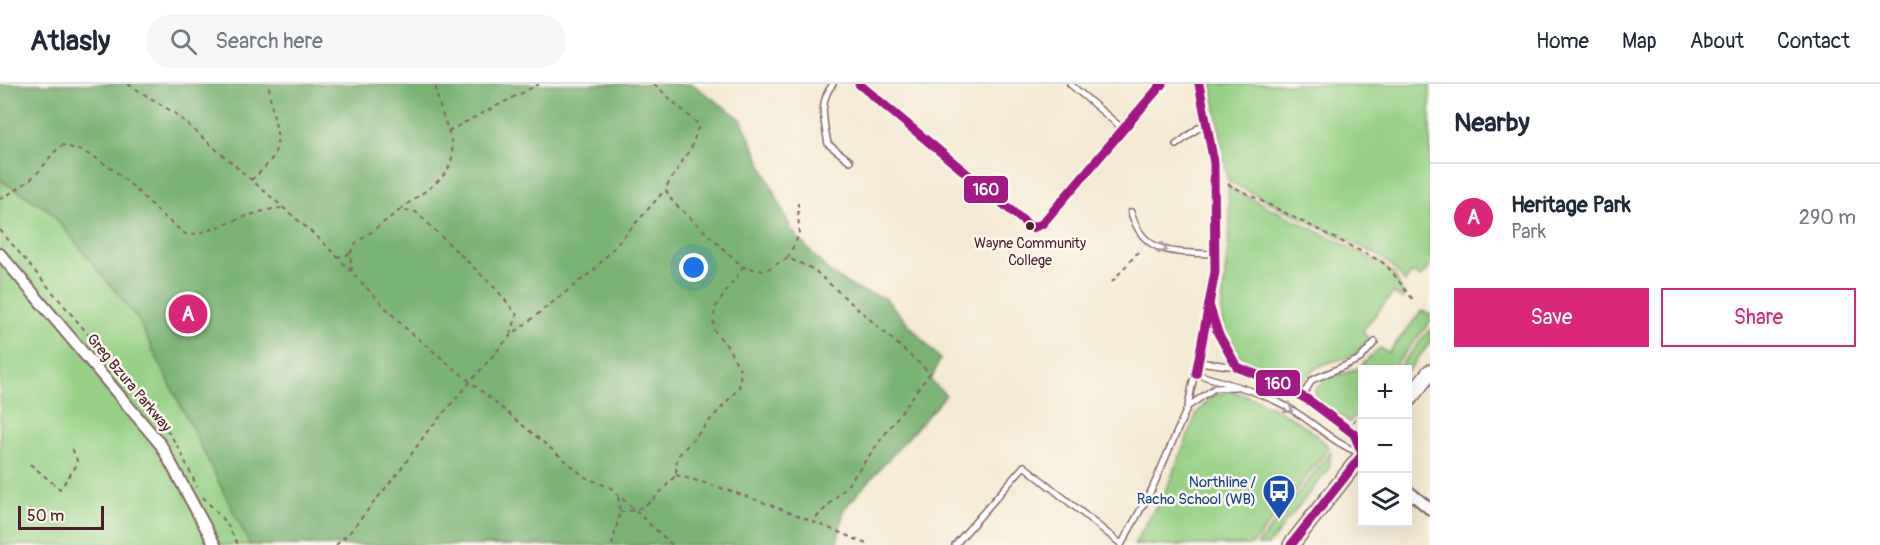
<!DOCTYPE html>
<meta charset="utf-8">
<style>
body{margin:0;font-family:Pangolin,sans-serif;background:#f6f6f7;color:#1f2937}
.controls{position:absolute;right:18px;bottom:18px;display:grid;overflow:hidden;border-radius:0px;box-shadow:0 6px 24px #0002}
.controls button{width:54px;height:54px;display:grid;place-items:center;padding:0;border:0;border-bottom:2px solid #e0e1e3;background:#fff;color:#1f2937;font:30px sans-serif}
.scale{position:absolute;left:18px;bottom:15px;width:86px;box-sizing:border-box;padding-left:6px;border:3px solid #4a1f2b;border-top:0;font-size:16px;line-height:21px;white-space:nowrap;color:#4a1f2b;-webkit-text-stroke:4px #fbf7ec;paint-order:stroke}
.you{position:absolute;left:694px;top:184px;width:21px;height:21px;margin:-15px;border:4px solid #fff;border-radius:50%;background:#1a73e8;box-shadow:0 0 0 9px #1a73e833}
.badge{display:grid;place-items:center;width:39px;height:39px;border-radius:50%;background:#db2777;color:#fff;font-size:20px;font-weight:700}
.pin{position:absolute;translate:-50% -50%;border:3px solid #fff;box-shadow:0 2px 6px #0006}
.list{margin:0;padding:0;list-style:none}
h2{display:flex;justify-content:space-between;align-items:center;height:78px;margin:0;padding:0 24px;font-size:26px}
h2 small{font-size:20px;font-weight:400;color:#747a83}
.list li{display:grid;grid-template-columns:39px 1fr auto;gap:18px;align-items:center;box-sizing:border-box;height:108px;padding:0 24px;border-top:2px solid #e0e1e3}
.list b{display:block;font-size:22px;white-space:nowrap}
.list p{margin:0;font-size:20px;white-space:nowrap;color:#747a83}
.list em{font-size:20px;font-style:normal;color:#747a83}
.actions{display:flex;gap:12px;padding:18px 24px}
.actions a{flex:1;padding:14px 0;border:2px solid #db2777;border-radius:0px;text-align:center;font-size:21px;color:#db2777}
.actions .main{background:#db2777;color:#fff}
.icon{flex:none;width:33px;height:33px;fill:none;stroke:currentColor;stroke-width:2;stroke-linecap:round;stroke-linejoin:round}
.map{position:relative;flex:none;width:1430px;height:461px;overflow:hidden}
header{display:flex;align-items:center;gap:36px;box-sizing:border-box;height:84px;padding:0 30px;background:#fff;border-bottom:2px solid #e0e1e3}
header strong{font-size:28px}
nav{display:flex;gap:33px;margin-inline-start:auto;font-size:21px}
.search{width:420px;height:54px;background:#f6f6f7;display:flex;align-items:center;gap:15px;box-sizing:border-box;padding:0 21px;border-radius:33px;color:#747a83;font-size:22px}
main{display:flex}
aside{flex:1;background:#fff}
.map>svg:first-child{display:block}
.green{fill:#96d185;stroke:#707858;stroke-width:1.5}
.forest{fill:#78b372;stroke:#61694e;stroke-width:1.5}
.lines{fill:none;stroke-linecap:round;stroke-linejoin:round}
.lane-casing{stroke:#866665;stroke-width:8}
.street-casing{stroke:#866665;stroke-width:14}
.secondary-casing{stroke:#866665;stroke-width:18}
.path{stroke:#866665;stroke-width:2;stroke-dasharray:4.5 4.5;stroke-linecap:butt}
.lane{stroke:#fff;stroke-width:5}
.street{stroke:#fff;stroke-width:10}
.secondary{stroke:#fff;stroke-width:15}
.bus-1-casing{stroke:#fbf7ec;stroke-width:14}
.bus-1{stroke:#a31984;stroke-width:9}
.oneway{stroke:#ae9aa0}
.bus-dot{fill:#4a1f2b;stroke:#fbf7ec;stroke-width:2}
.labels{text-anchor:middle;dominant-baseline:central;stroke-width:5;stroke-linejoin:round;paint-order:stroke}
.bus-label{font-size:14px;fill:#4a1f2b;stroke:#fbf7ec}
.street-label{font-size:15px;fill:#4a1f2b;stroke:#fbf7ec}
.transit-label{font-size:15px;fill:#164399;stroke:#fbf7ec;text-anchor:end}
.line-badge{stroke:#fbf7ec;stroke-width:2}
.badge-label{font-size:16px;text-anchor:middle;font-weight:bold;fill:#fff}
</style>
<header>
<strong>Atlasly</strong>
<div class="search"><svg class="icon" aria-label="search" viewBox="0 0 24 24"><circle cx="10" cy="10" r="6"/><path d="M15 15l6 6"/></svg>Search here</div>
<nav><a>Home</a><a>Map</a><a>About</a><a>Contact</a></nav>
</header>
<main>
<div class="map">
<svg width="1430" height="461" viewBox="0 0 1430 461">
<rect width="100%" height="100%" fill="#fbf7ec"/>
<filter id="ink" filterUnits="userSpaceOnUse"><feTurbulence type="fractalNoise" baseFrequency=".0167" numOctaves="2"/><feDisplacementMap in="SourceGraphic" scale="12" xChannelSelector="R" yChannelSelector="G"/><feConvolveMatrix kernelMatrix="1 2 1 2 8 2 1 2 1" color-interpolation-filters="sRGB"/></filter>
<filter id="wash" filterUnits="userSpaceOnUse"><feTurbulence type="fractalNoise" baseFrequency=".008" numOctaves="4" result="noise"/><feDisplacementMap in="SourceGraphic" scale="24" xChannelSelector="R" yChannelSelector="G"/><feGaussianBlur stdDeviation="1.35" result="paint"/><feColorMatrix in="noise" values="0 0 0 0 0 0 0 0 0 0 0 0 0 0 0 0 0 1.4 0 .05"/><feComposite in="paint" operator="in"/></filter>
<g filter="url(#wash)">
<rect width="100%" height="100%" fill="#f4e9d2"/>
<g class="green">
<polygon points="0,0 654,461 0,461"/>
<polygon points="1212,0 1430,0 1430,182 1420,193 1413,188 1405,198 1391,181 1377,171 1228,97"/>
<path d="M1228,103L1381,179L1394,190L1404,212L1402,215L1393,209L1362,247L1369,255C1348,282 1340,271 1316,284C1307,289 1305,299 1294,301L1245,277L1234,267L1226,255L1221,230L1230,142Z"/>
<polygon points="1422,227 1430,230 1430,238 1392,285 1362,286 1362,322 1350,338 1319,318 1315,306 1326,295 1357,285 1380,264 1388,269"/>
<polygon points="1430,245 1430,259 1408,287 1397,285"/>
<path d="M1229,307C1257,311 1312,342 1329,364L1252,461H1134L1169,399L1197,329L1211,313Z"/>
<polygon points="1331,368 1329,385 1284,440 1281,438 1286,432 1282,429"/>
<polygon points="1276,437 1283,443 1268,461 1257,461"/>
</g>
<polygon class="forest" points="0,0 692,0 741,35 792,147 830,189 858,206 885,214 940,275 931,297 946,311 844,425 837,461 250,461 137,234 49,126 0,96"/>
</g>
<g filter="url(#ink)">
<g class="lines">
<g class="lane-casing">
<g id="lane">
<path d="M833,0C818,18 824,37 828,60L850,77"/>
<polyline points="859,0 1032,144 1042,140 1162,0"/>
<polyline points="1070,0 1123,45"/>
<polyline points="1176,61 1206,38"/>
<path d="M1131,128C1143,172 1175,168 1215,170"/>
<polyline points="1209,222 1218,249 1237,283"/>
<polyline points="1198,278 1237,283 1278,299 1310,317 1354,350 1362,369"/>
<path d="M1196,290C1230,300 1267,309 1297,329C1319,343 1335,360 1360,369"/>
<polyline points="1302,313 1312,296 1360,275 1375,258"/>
<polyline points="1190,321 1215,304 1235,303"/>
<polyline points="955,461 1024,382 1121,460"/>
<polyline points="1121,461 1152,405 1188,322 1215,188 1214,79 1199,0"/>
</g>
</g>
<g class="street-casing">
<g id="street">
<polyline points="0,170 161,361 215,461"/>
<polyline points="1408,407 1430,425"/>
</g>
</g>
<g class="secondary-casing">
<g id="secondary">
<polyline points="1408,316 1430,288"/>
<polyline points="1291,461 1362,371"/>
</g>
</g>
<g class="path">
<polyline points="128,0 176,30 203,54 323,158 403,242 585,393 611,404 672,461"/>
<polyline points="654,0 699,41 692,62 665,105 673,118 743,183 764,187 788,174 813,185 930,289 846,403 813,437"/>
<polyline points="448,47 539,0"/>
<path d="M251,96C295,61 271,47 269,0"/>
<path d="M1228,100L1382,178C1396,189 1402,205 1415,217"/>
<path d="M0,115C15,107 28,99 40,86C48,77 52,68 63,61C121,76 142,120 187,151C222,146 248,127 281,124"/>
<path d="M400,126C412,115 428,107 440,95C470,66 436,35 436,0"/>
<polyline points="0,146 160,335 180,366 197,403"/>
<polyline points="337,173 350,170"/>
<polyline points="788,174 799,150 798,119"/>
<polyline points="352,187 350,170 355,160 400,126 416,128 497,206 517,231 510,252"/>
<polyline points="1112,198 1138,168"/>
<polyline points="1353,338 1360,329 1362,331"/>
<polyline points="30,380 60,405 78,379 72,364"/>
<path d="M676,391C742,408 806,434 869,461"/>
<polyline points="203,413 227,440 238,461"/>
<path d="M620,428C648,427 658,410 676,391L677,373L739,304L741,287L727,262L713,245L715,224L743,183"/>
<polyline points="336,461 349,449 401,385 427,348 510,252 595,185 665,106"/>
<polyline points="612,461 620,428 618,411"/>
</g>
<use href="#lane" class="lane"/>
<use href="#street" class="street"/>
<use href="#secondary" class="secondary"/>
<g class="bus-1-casing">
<g id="bus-1">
<polyline points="859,0 1032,144 1042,140 1162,0"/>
<polyline points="1209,221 1218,249 1237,283 1278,299 1310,317 1354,350 1362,369"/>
<polyline points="1196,290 1215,188 1214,79 1199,0"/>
<polyline points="1291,461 1362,371"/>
</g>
</g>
<use href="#bus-1" class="bus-1"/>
</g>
<defs><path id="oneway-chevron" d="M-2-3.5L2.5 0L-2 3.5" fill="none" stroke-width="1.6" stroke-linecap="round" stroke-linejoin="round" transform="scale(1.5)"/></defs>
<g class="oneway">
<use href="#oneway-chevron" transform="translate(1163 165) rotate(19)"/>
<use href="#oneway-chevron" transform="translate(1289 325) rotate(28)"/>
</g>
</g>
<defs>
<g id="bus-pin" transform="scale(1.725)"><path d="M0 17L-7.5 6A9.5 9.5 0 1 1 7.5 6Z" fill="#1a4fb4" stroke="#fbf7ec"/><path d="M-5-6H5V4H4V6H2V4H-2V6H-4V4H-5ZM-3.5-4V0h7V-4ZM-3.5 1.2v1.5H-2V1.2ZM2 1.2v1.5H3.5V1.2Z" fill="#fff"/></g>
</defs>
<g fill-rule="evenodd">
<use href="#bus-pin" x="1279" y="407"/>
</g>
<circle class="bus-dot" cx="1030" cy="142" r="5"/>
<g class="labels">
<g class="bus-label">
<text x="1030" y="159">Wayne Community<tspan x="1030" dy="17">College</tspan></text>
</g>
<g class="street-label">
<text transform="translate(129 299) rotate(50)">Greg Bzura Parkway</text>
</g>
<g class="transit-label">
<text x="1256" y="398">Northline /<tspan x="1256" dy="17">Racho School (WB)</tspan></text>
</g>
</g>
<g class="line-badge">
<rect x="963" y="91" width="46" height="29" rx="6" fill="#a31984"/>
<rect x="1255" y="285" width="46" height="28" rx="6" fill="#a31984"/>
</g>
<g class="badge-label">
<text x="986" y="111">160</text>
<text x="1278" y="305">160</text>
</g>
</svg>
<div class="controls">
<button>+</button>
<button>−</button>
<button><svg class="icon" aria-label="layers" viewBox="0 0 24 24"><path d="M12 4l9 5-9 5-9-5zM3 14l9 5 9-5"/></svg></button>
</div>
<div class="scale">50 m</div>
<div class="you"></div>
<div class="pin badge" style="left:188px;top:230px">A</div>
</div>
<aside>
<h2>Nearby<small></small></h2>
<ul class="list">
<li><span class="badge">A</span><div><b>Heritage Park</b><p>Park</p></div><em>290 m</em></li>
</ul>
<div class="actions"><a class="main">Save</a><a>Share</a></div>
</aside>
</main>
